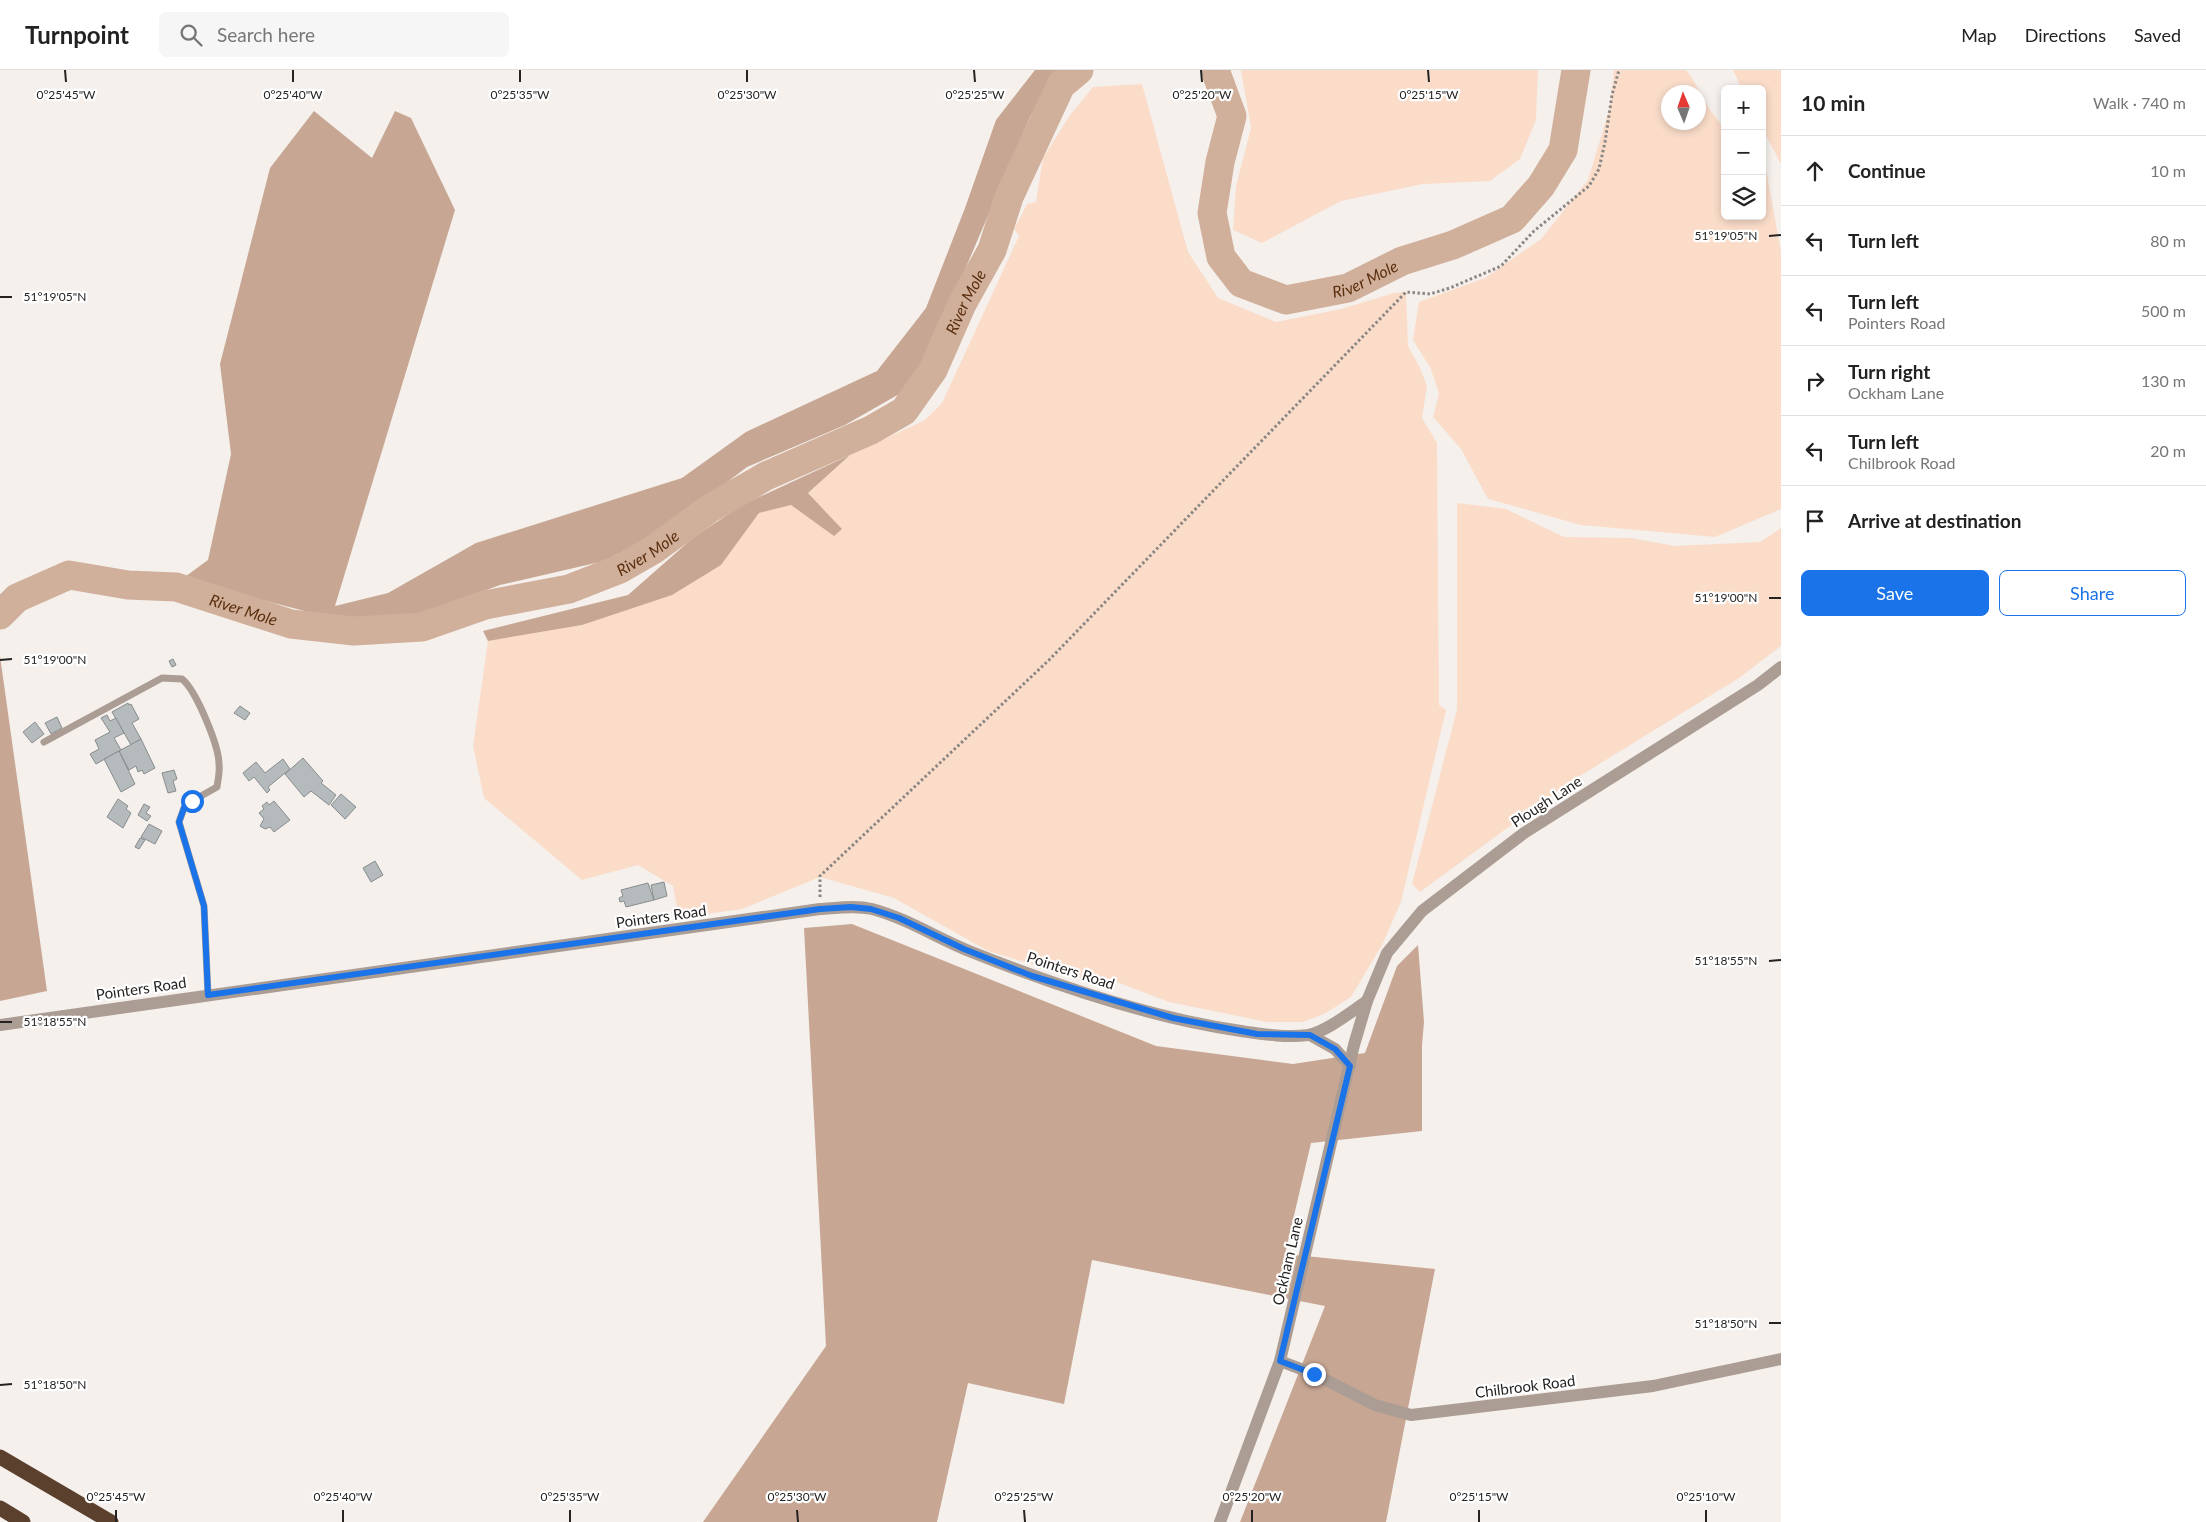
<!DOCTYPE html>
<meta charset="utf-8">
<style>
body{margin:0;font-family:Lato,sans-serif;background:#f6f6f6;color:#222}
.controls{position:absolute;right:15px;top:15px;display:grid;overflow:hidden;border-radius:8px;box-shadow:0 2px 8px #0003}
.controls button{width:45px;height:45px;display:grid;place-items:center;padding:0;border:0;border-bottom:1px solid #e0e0e0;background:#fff;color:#222;font:25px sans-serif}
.compass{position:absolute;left:1661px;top:15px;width:45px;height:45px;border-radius:50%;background:#fff;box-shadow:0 2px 8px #0003;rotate:358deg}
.stop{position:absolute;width:15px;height:15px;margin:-11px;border:4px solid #1a73e8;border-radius:50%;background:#fff}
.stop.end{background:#1a73e8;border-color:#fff;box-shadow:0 1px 5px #0008}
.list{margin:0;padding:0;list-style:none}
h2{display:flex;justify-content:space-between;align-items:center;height:65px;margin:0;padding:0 20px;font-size:21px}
h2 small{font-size:16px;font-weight:400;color:#767676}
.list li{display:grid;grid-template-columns:32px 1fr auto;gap:15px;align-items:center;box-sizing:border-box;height:70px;padding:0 20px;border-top:1px solid #e0e0e0}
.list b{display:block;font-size:19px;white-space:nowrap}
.list p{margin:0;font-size:16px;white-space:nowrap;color:#767676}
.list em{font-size:16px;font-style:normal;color:#767676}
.actions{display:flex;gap:10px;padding:15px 20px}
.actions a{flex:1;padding:11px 0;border:1px solid #1a73e8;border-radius:8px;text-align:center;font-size:18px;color:#1a73e8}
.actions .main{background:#1a73e8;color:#fff}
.icon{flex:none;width:28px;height:28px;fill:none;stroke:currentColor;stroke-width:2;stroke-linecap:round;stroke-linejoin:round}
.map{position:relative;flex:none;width:1781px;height:1452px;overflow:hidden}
header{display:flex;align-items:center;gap:30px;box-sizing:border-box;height:70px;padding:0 25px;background:#fff;border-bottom:1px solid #e0e0e0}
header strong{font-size:24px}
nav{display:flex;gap:28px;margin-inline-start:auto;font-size:18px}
.search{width:350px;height:45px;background:#f6f6f6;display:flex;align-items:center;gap:12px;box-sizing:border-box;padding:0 18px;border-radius:8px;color:#767676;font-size:19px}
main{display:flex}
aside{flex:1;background:#fff}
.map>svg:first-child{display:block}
.green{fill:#fadcc9;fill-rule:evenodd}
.forest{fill:#c7a793}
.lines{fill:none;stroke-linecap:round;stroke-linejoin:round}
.river{stroke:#d0af9b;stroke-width:29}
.building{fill:#b5babd;stroke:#878c8f}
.path{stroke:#898684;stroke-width:3;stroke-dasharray:2.5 2.5;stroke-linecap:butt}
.service{stroke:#ab9d94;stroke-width:7}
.minor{stroke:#ab9d94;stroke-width:12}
.motorway{stroke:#5b402e;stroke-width:15}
.route{stroke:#1a73e8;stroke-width:6}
.ticks{fill:none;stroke:#252322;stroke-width:2}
.labels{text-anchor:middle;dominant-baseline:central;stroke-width:4.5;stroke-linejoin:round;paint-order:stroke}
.street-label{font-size:15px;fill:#252322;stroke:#fff}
.water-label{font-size:16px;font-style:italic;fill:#5a2e0d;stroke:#fff}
.ticks-label{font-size:12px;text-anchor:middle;fill:#252322;stroke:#fff;stroke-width:4.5;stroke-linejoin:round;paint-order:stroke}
</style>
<header>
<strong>Turnpoint</strong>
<div class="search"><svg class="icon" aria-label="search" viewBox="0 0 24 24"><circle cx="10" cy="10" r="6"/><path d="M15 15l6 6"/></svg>Search here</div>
<nav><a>Map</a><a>Directions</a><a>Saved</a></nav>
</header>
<main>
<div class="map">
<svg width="1781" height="1452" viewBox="0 0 1781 1452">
<rect width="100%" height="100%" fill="#f5f0ec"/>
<g class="green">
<polygon points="1241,0 1538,0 1536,50 1520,89 1490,111 1423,114 1341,131 1262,173 1233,160 1236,116 1251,58"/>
<path d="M1614,0H1686L1692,8L1710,40L1725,59V146H1762V96L1766,99L1781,182V439L1715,467L1581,455L1488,429L1461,379L1433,347L1439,324L1431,299L1413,270L1419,232L1485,208L1541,169L1588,110L1610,37ZM1698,22V52H1668V22Z"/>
<polygon points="1733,0 1781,0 1781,94 1762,58 1762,19 1742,19"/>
<polygon points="1142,14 1188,182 1218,228 1276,252 1341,239 1394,223 1406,222 1408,276 1420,298 1427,316 1422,348 1437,373 1439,635 1446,640 1401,832 1382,875 1351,927 1326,943 1303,952 1267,952 1169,932 1109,909 1077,908 988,881 894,828 820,807 742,839 679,848 673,816 638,795 582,810 484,728 473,676 488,571 582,555 721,495 759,443 791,435 833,465 842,459 808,423 850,385 925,350 942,333 1019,166 1014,159 1027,134 1036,132 1043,88 1070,45 1093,17"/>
<polygon points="1457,433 1506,439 1564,467 1631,468 1675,476 1760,472 1781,458 1781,576 1739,608 1570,712 1420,822 1412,814 1457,639"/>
</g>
<g class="forest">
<polygon points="1035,0 1059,0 1030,47 929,284 901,323 845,355 747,397 667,458 604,491 500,515 421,544 335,549 182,509 208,490 231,384 220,294 270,98 314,41 372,88 395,41 411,48 455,140 335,536 388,523 476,473 682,408 746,362 877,301 926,238 965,138 996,50"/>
<polygon points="850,385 808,423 842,459 834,466 791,435 759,443 721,495 672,525 582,555 488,571 483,561 628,525 694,467 744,434"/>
<polygon points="0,586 47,921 0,931"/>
<polygon points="852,854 1156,976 1293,994 1365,983 1397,896 1418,875 1424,952 1422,975 1422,1061 1311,1073 1285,1184 1435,1199 1386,1452 1240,1452 1325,1236 1092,1190 1064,1334 968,1313 937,1452 703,1452 826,1276 804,858"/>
</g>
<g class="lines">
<g class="river">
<path id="s1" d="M1215,0L1232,46L1220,92L1212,143L1221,187L1241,213L1286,230L1348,218L1402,191L1453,175L1512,149L1541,116L1563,80L1576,0"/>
<path id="s2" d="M0,545L17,528L69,505L128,515L176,517L291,554L354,561L422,557L485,535L569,519L620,499L653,480L709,439L766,406L871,360L904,341L933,300L962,234L992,180L1009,127L1061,15L1079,0"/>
</g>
</g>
<g class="building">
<polygon points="173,589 176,595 172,597 169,591"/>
<polygon points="128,633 129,635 131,634 139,649 132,653 141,669 131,675 112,642"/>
<polygon points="240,636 250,643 245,650 234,643"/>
<polygon points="107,645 110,651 116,648 124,663 114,668 121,680 96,694 90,684 99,679 95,670 110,662 101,648"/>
<polygon points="57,647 62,658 51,664 45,653"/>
<polygon points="35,652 44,664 32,673 23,662"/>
<polygon points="141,669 155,698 144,704 142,700 138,702 136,696 129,700 119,681"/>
<polygon points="119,681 135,714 121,722 104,689"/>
<polygon points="303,688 323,711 321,713 336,725 329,735 311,721 304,727 285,704"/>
<polygon points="283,689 290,699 268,717 270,720 267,723 254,707 249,711 243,703 256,692 265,703"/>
<polygon points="174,700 177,709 173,711 176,721 168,723 162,703"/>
<polygon points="341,724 356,737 345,749 331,735"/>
<polygon points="118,729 128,736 126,739 131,743 123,758 107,747"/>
<polygon points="274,731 290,750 274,762 270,757 265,759 260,756 264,749 259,743 264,739 262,736 267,732 269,735"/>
<polygon points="144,734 150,737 146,743 151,746 147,751 138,745"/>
<polygon points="149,754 162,761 155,774 141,767"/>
<polygon points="140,768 145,770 139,779 135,777"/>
<polygon points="375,791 383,805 371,812 363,798"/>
<polygon points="664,812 667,826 654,830 651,815"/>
<polygon points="648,813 654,830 626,837 624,831 620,832 619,828 623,826 621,820"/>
</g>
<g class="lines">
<polyline class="path" points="820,827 820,806 1049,590 1406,222 1430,224 1450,218 1501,196 1534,161 1589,116 1599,99 1605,72 1612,25 1619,0"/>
<path class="service" d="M44,672L162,608L182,609C196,620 219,676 219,694C220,701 218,710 217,717L192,731L184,738L179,752L204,836L208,925"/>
<g class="minor">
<path d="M0,955L820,839C837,838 855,835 872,839C906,848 937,868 969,881C1054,915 1150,948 1241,961C1262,964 1287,968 1308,965C1326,962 1352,941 1367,931"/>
<polyline points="1310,965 1335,979 1350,996"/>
<polyline points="1280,1291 1314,1304 1375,1335 1411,1345 1653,1316 1781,1289"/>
<polyline points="1220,1452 1280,1291 1354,975 1367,931 1387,883 1422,841 1524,763 1758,615 1781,597"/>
</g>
<g class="motorway">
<polyline points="0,1387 111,1452"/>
<polyline points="0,1438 23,1452"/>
</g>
</g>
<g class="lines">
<polyline class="route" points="192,731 184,738 179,752 204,836 208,925 820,839 851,837 871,839 899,848 964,879 1032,906 1173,948 1257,964 1310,965 1335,979 1350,996 1280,1291 1314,1304"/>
</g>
<path class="ticks" d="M65,0L66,12M293,0V12M520,0V12M747,0V12M974,0L975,12M1201,0L1202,12M1428,0L1429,12M1769,166L1781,165M0,227H12M1769,528H1781M0,590L12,589M1769,891L1781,890M0,952H12M1769,1253H1781M0,1315L12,1314M116,1440V1452M343,1440V1452M570,1440V1452M797,1440L798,1452M1024,1440L1025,1452M1252,1440V1452M1479,1440V1452M1706,1440V1452"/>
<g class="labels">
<g class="street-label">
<text transform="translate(1546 731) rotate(-33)">Plough Lane</text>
<text transform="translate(661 846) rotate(-8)">Pointers Road</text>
<text transform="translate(1071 900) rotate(18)">Pointers Road</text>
<text transform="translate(141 918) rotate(-8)">Pointers Road</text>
<text transform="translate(1287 1191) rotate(-77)">Ockham Lane</text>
<text transform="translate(1525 1316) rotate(-7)">Chilbrook Road</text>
</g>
<g class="water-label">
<text stroke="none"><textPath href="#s1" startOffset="356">River Mole</textPath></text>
<text stroke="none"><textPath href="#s2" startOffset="1100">River Mole</textPath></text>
<text stroke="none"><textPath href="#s2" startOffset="680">River Mole</textPath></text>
<text stroke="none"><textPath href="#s2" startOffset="260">River Mole</textPath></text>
</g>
</g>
<g class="ticks-label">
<text x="66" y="29">0°25'45"W</text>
<text x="293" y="29">0°25'40"W</text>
<text x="520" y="29">0°25'35"W</text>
<text x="747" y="29">0°25'30"W</text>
<text x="975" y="29">0°25'25"W</text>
<text x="1202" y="29">0°25'20"W</text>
<text x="1429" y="29">0°25'15"W</text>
<text x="1726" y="170">51°19'05"N</text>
<text x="55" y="231">51°19'05"N</text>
<text x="1726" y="532">51°19'00"N</text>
<text x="55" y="594">51°19'00"N</text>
<text x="1726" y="895">51°18'55"N</text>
<text x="55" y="956">51°18'55"N</text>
<text x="1726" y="1258">51°18'50"N</text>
<text x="55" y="1319">51°18'50"N</text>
<text x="116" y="1431">0°25'45"W</text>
<text x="343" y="1431">0°25'40"W</text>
<text x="570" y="1431">0°25'35"W</text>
<text x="797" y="1431">0°25'30"W</text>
<text x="1024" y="1431">0°25'25"W</text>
<text x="1252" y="1431">0°25'20"W</text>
<text x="1479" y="1431">0°25'15"W</text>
<text x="1706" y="1431">0°25'10"W</text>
</g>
</svg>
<div class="controls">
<button>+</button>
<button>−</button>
<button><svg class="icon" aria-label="layers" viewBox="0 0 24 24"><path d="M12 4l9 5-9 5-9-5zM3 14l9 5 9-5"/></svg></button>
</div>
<svg class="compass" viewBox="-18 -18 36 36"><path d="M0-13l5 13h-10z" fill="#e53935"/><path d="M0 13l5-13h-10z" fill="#767676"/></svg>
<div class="stop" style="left:192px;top:731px"></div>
<div class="stop end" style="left:1314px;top:1304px"></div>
</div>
<aside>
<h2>10 min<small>Walk · 740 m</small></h2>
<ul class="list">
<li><svg class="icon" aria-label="ahead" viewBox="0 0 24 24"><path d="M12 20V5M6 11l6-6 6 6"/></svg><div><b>Continue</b></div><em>10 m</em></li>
<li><svg class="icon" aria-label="left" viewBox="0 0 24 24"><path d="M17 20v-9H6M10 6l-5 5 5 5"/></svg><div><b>Turn left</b></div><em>80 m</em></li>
<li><svg class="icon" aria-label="left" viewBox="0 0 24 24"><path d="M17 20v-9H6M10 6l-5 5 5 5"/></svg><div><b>Turn left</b><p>Pointers Road</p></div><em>500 m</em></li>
<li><svg class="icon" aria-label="right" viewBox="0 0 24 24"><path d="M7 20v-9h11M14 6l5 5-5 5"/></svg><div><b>Turn right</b><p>Ockham Lane</p></div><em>130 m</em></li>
<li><svg class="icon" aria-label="left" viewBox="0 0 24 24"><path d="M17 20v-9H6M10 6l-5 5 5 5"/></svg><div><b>Turn left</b><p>Chilbrook Road</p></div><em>20 m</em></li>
<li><svg class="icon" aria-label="arrive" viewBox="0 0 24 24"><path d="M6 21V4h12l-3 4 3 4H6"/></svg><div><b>Arrive at destination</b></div></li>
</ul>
<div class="actions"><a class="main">Save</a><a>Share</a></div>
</aside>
</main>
